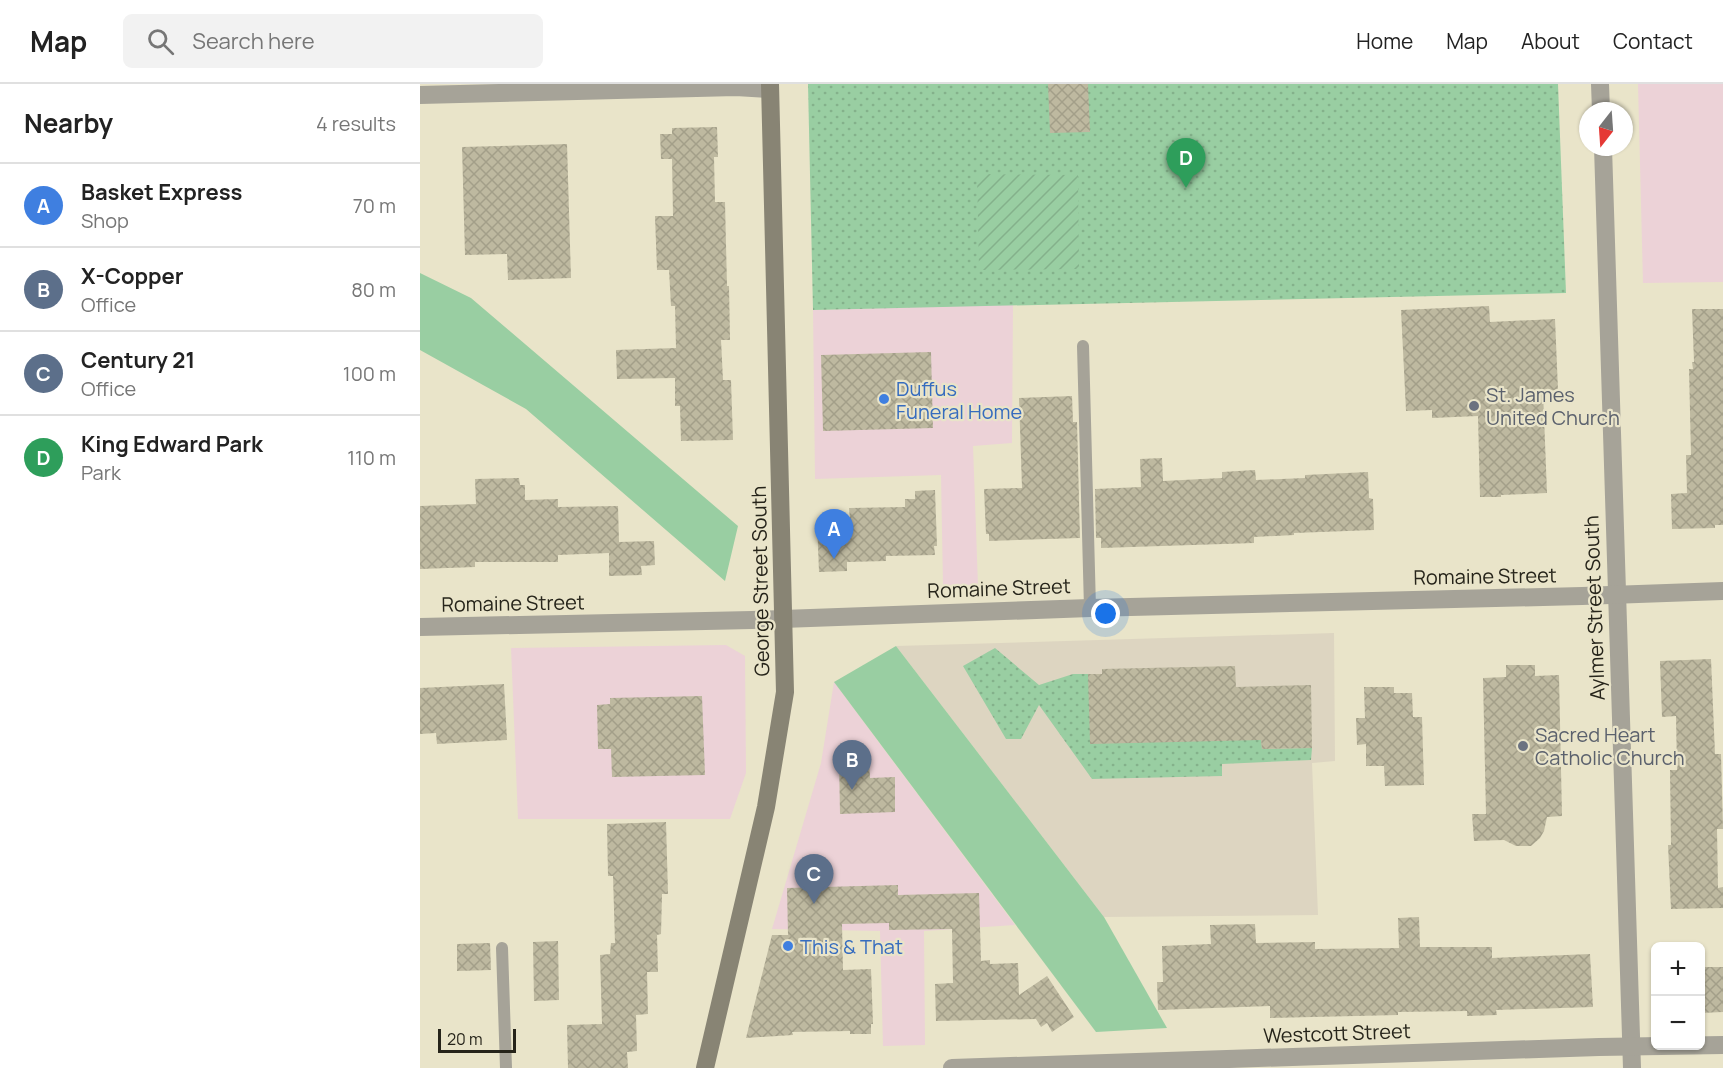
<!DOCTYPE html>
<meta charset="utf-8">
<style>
body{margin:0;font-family:Manrope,sans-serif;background:#f2f2f2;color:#222}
.controls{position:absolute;right:18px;bottom:18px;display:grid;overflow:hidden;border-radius:9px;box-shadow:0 2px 4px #0004}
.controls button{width:54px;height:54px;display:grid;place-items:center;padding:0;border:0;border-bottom:2px solid #e0e0e0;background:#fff;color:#222;font:30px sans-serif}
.compass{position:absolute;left:1159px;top:18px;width:54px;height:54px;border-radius:50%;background:#fff;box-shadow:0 2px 4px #0004;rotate:197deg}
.scale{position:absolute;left:18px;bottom:15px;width:78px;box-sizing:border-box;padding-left:6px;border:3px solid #26241a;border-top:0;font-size:16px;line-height:21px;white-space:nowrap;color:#26241a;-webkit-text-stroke:4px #e9e4c9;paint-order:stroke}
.you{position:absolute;left:686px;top:530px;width:21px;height:21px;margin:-15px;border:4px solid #fff;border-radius:50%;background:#1a73e8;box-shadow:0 0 0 9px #1a73e833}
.badge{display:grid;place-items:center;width:39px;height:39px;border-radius:50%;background:#d93025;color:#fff;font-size:20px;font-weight:700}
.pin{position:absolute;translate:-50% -50px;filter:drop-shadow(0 2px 3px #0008)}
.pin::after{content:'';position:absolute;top:32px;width:21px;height:18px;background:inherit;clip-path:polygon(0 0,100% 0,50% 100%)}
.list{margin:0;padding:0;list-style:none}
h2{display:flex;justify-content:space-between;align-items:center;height:78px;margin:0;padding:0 24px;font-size:26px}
h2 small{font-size:20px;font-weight:400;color:#767676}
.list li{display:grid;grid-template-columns:39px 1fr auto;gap:18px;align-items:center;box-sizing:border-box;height:84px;padding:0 24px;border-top:2px solid #e0e0e0}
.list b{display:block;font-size:22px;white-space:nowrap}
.list p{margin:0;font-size:20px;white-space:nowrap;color:#767676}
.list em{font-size:20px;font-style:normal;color:#767676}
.icon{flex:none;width:33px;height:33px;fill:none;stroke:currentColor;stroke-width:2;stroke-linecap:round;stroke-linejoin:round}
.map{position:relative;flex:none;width:1303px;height:984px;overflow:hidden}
header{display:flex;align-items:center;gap:36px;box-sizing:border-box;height:84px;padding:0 30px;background:#fff;border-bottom:2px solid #e0e0e0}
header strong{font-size:28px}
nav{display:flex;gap:33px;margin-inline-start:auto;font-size:21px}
.search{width:420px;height:54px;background:#f2f2f2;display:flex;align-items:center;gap:15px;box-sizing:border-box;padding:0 21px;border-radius:9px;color:#767676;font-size:22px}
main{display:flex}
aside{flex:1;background:#fff}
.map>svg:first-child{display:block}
.commercial{fill:#ecd2d7}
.education{fill:#ddd5c1}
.grass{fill:#99cea2}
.park{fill:url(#park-dots)}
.garden{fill:url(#garden-furrows)}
.building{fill:url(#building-cross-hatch)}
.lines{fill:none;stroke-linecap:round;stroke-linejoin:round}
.service{stroke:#a6a398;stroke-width:12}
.minor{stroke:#a6a398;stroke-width:18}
.secondary{stroke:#888474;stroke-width:18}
.shop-dot{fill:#3f7fe0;stroke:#e9e4c9;stroke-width:2}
.worship-dot{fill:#6b7280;stroke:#e9e4c9;stroke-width:2}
.labels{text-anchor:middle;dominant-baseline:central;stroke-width:4.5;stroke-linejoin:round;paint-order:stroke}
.shop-label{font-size:20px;fill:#366cbe;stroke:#e9e4c9;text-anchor:start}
.worship-label{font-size:20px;fill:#5b616d;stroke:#e9e4c9;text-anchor:start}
.street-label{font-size:20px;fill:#26241a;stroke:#e9e4c9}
</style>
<header>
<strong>Map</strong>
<div class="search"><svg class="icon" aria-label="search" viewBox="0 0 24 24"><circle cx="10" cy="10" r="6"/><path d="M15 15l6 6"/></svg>Search here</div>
<nav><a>Home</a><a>Map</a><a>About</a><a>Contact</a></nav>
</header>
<main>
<aside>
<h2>Nearby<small>4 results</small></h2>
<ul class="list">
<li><span class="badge" style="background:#3f7fe0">A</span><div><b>Basket Express</b><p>Shop</p></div><em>70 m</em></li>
<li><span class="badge" style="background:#5c6f8a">B</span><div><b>X-Copper</b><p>Office</p></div><em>80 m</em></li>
<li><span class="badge" style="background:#5c6f8a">C</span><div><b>Century 21</b><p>Office</p></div><em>100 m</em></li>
<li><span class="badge" style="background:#2e9e5b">D</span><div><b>King Edward Park</b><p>Park</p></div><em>110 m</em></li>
</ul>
</aside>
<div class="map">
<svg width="1303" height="984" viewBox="0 0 1303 984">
<defs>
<pattern id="park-dots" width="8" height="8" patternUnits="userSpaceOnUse" patternTransform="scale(1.5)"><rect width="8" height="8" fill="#99cea2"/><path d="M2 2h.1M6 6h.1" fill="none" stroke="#84b18b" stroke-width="1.8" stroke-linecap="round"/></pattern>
<pattern id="garden-furrows" width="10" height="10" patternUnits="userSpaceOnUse" patternTransform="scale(1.5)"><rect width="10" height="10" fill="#99cea2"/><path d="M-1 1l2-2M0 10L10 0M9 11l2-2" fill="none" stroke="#84b18b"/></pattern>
<pattern id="building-cross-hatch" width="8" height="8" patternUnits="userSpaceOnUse" patternTransform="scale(1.5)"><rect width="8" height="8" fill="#beb9a0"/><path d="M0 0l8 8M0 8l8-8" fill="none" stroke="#a39f89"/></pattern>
</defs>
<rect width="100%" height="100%" fill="#e9e4c9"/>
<g class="commercial">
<polygon points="1218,0 1303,0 1303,198 1223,199"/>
<polygon points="593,220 592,359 553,362 558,501 523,501 521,391 395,395 393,226"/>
<polygon points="306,561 325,572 326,689 310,735 98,735 91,564"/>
<polygon points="414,598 595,841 504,847 505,961 463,962 460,847 352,845 401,679"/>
</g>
<polygon class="education" points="914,549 915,677 892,679 898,831 684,833 476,562"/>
<g class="grass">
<polygon points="0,189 51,214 318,442 305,497 106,325 0,266"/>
<polygon points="476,562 684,833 747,944 676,948 414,598"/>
</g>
<g class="park">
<polygon points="388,0 1138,0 1146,209 393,226"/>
<polygon points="575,564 619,601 653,590 668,590 841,656 842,665 892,664 891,676 802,680 802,692 672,695 619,621 601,655 586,655 543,582"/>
</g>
<polygon class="garden" points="557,90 658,91 659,185 559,186"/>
<g class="building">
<polygon points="628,0 668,0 670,48 630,49"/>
<polygon points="297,43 298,73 294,73 295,118 305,118 307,202 309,202 310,256 301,256 303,296 311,296 313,356 261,357 260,322 255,322 255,294 197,295 196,266 256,264 255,222 251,222 249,186 237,186 235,132 253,132 252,75 241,75 240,50 252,50 252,44"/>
<polygon points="147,60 151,194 88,196 87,170 45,171 42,63"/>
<polygon points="1069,222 1070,238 1135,235 1138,306 1123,307 1127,409 1081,411 1081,413 1060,413 1058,332 1012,334 1012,326 986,327 981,226"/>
<polygon points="1272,225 1303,225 1303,441 1295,441 1295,444 1252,445 1251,410 1267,409 1266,371 1271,371 1269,285 1273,285 1272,278 1274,278"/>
<polygon points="511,268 513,344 403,347 401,271"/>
<polygon points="652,312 653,338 657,338 660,454 569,457 569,450 566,450 564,405 602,404 599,314"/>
<polygon points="742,374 743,397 802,394 802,388 835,386 836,396 885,394 885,391 948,388 949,414 953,415 954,446 874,449 874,451 834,453 834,459 681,464 681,454 676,454 675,405 721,403 720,375"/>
<polygon points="99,394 100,401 105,401 105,416 138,415 138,423 198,422 199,458 234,457 235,481 221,482 222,491 189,492 189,469 138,471 138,478 55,478 55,483 0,485 0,422 56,420 55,395"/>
<polygon points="515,406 517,462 514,462 515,471 466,472 466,477 427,478 427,487 399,488 397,437 430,436 429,424 485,423 485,415 495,415 495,407"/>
<polygon points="1291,575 1295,670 1301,670 1303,745 1297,745 1298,804 1303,803 1303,824 1251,825 1248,761 1251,761 1250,686 1257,686 1256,632 1242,633 1240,577"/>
<polygon points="1086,581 1115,581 1115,592 1139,591 1142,732 1127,733 1124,747 1120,754 1111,762 1096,762 1084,756 1054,757 1052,730 1066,730 1063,594 1086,593"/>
<polygon points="815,582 816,603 891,601 892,664 842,665 841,656 670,660 668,590 682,590 682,585"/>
<polygon points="84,600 87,656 17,660 16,649 0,650 0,604"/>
<polygon points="944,603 974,603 974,609 992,609 993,633 1002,633 1004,701 965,702 964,682 946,682 946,660 937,661 936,634 945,634"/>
<polygon points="282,612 285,691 192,693 191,665 178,665 177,621 190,620 190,614"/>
<polygon points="449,675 450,694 475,693 475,728 420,730 419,676"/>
<polygon points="246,738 248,810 242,810 241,850 237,851 238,888 227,888 228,930 216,931 217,967 207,968 208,984 148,984 147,941 182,940 180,871 190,870 191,859 195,859 193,792 188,792 187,740"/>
<polygon points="478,801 478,811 559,809 561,877 570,876 570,880 598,879 599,911 627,892 654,933 632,948 627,939 621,943 616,935 516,937 515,900 533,899 532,845 469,846 469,839 422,840 423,886 451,885 453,940 451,940 451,950 430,950 430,947 372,948 373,951 326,954 352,851 368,851 367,804"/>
<polygon points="999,833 1000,863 1072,863 1072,874 1170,870 1173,923 1076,926 1077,931 1047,932 1047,927 978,928 978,931 850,934 850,922 738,926 737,898 743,898 742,862 791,860 790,841 835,840 836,859 895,858 895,865 979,864 978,834"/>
<polygon points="138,857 139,916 114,917 113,858"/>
<polygon points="70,859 71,886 37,887 37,860"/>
<polygon points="1281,883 1303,883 1303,928 1281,929"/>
</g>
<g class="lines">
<g class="service">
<polyline points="663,262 670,524"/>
<polyline points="82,864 86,984"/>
</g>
<g class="minor">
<polyline points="1180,0 1181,27"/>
<polyline points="0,11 316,3 350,5"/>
<polyline points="1183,63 1212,984"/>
<polyline points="0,543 332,536 670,524 1162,512 1303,507"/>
<polyline points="532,984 1179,963 1303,961"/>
</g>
<polyline class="secondary" points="285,984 346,723 365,608 350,0"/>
</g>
<g class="shop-dot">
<circle cx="464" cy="315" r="6"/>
<circle cx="368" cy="862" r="6"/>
</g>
<g class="worship-dot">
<circle cx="1054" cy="322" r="6"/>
<circle cx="1103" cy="662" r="6"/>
</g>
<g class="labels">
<g class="shop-label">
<text x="476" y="304">Duffus<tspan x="476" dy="23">Funeral Home</tspan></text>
<text x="380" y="862">This &amp; That</text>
</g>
<g class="worship-label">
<text x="1066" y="310">St. James<tspan x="1066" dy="23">United Church</tspan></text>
<text x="1115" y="650">Sacred Heart<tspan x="1115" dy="23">Catholic Church</tspan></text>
</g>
<g class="street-label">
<text transform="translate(1065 492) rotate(-1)">Romaine Street</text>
<text transform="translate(340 497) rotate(-91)">George Street South</text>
<text transform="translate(579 504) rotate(-2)">Romaine Street</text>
<text transform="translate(93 519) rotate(-1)">Romaine Street</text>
<text transform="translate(1174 524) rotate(-92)">Aylmer Street South</text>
<text transform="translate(917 949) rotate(-2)">Westcott Street</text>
</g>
</g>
</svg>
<div class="controls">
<button>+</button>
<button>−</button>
</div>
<svg class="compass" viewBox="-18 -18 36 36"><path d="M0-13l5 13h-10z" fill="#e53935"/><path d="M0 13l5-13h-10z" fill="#767676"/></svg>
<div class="scale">20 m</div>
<div class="you"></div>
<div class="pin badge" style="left:414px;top:475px;background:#3f7fe0">A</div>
<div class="pin badge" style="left:432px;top:706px;background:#5c6f8a">B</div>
<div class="pin badge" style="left:394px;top:820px;background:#5c6f8a">C</div>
<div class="pin badge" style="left:766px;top:104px;background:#2e9e5b">D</div>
</div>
</main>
